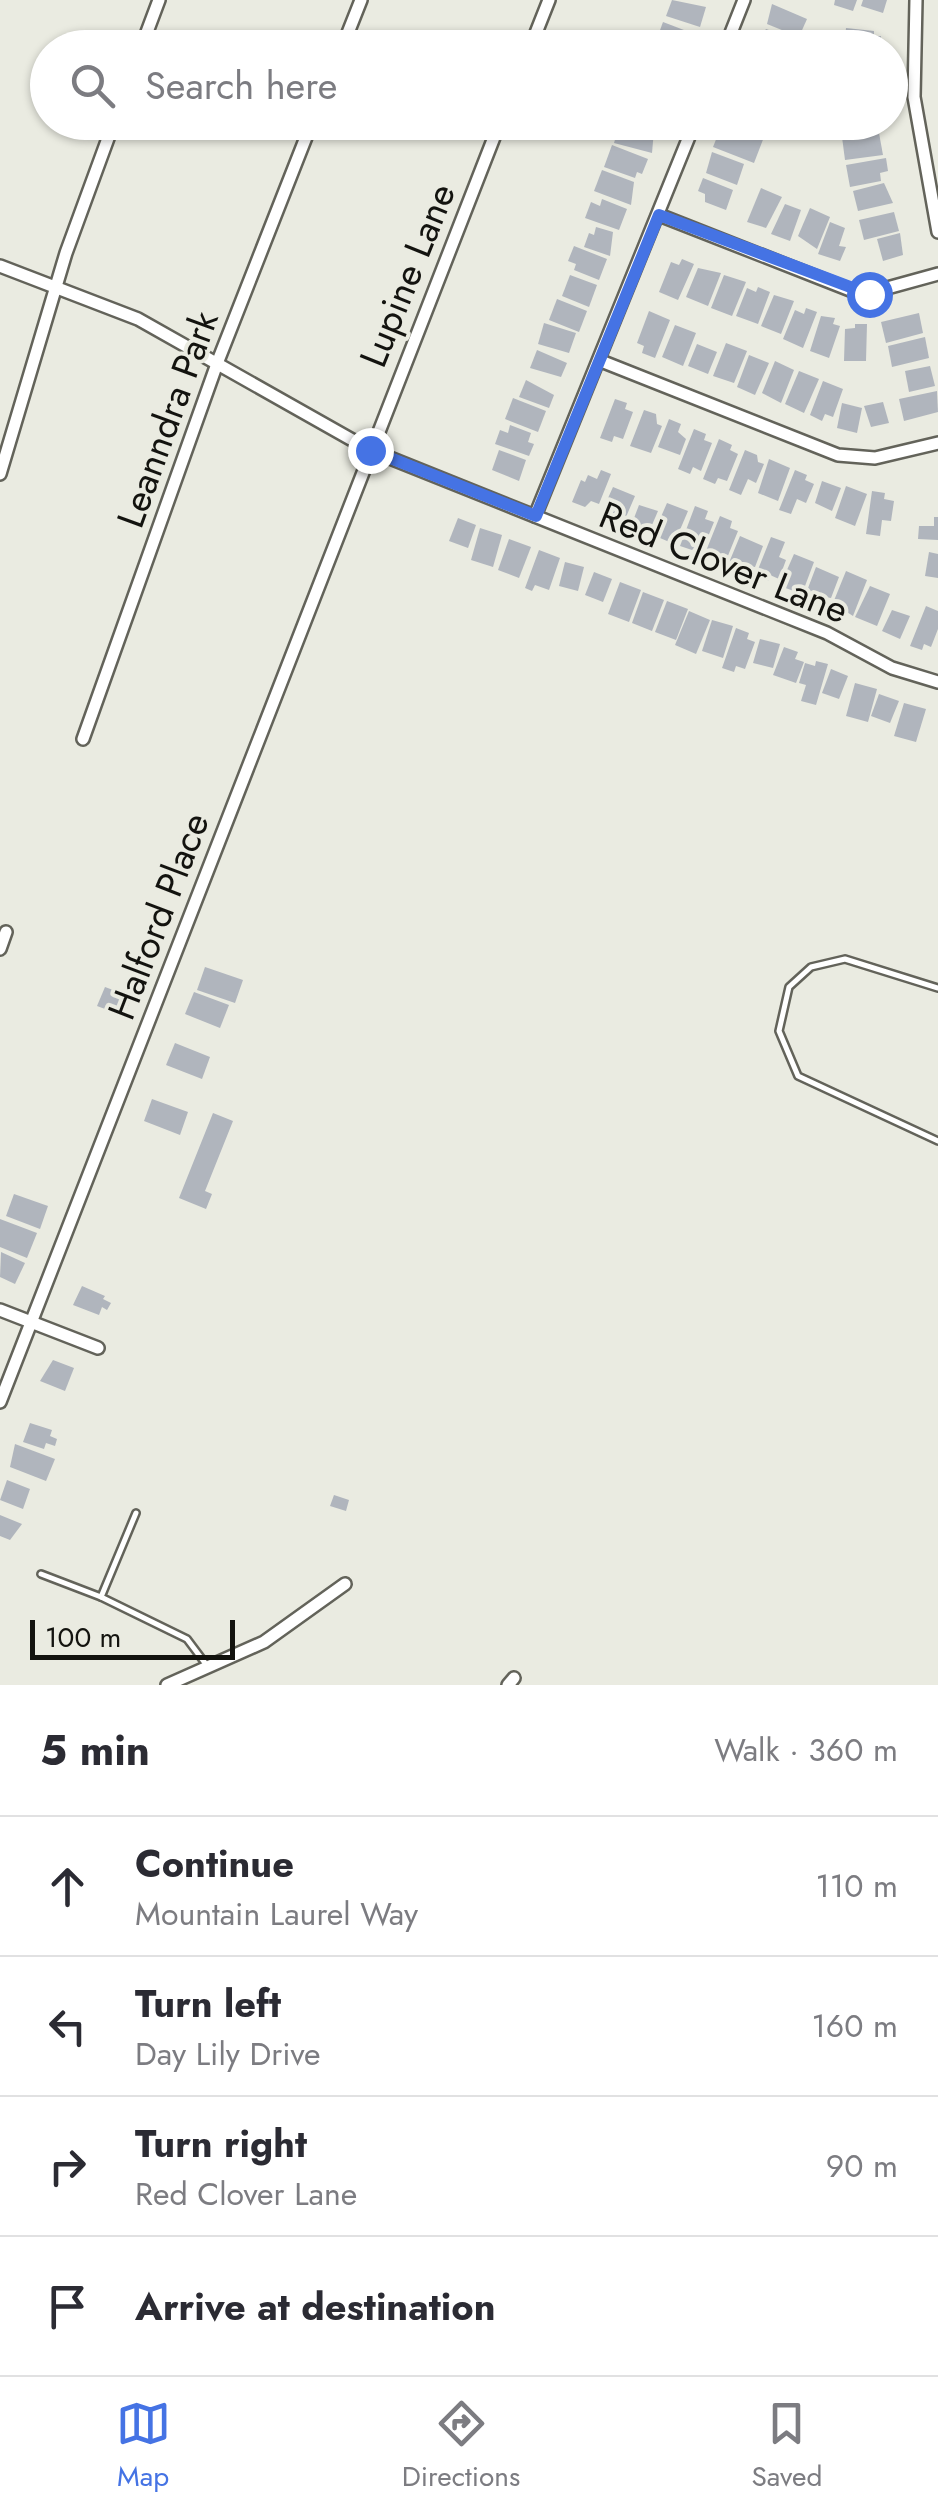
<!DOCTYPE html>
<meta charset="utf-8">
<style>
body{margin:0;font-family:Jost,sans-serif;background:#f7f7f7;color:#2b2b33}
.scale{position:absolute;left:30px;bottom:25px;width:205px;box-sizing:border-box;padding-left:10px;border:5px solid #13130f;border-top:0;font-size:28px;line-height:35px;white-space:nowrap;color:#13130f;-webkit-text-stroke:8px #eaebe1;paint-order:stroke}
.stop{position:absolute;width:30px;height:30px;margin:-22px;border:8px solid #4573e4;border-radius:50%;background:#fff}
.stop.end{background:#4573e4;border-color:#fff;box-shadow:0 2px 10px #0008}
.list{margin:0;padding:0;list-style:none}
h2{display:flex;justify-content:space-between;align-items:center;height:130px;margin:0;padding:0 40px;font-size:42px}
h2 small{font-size:32px;font-weight:400;color:#7c7c81}
.list li{display:grid;grid-template-columns:65px 1fr auto;gap:30px;align-items:center;box-sizing:border-box;height:140px;padding:0 40px;border-top:2px solid #e1e1e2}
.list b{display:block;font-size:38px;white-space:nowrap}
.list p{margin:0;font-size:32px;white-space:nowrap;color:#7c7c81}
.list em{font-size:32px;font-style:normal;color:#7c7c81}
.icon{flex:none;width:55px;height:55px;fill:none;stroke:currentColor;stroke-width:2;stroke-linecap:round;stroke-linejoin:round}
.map{position:relative;flex:none;width:938px;height:1685px;overflow:hidden}
.search{position:absolute;background:#fff;box-shadow:0 2px 8px #0004;left:30px;right:30px;top:30px;height:110px;display:flex;align-items:center;gap:25px;box-sizing:border-box;padding:0 35px;border-radius:55px;color:#7c7c81;font-size:38px}
.sheet{height:690px;background:#fff}
nav{display:flex;justify-content:space-around;align-items:center;box-sizing:border-box;height:140px;border-top:2px solid #e1e1e2;background:#fff;font-size:28px;color:#7c7c81}
nav a{display:grid;justify-items:center;gap:5px}
nav .on{color:#4573e4}
.map>svg:first-child{display:block}
.building{fill:#b0b5bd}
.lines{fill:none;stroke-linecap:round;stroke-linejoin:round}
.lane-casing{stroke:#63635a;stroke-width:10}
.street-casing{stroke:#63635a;stroke-width:16}
.lane{stroke:#fff;stroke-width:5}
.street{stroke:#fff;stroke-width:11}
.route{stroke:#4573e4;stroke-width:12}
.labels{text-anchor:middle;dominant-baseline:central;stroke-width:8;stroke-linejoin:round;paint-order:stroke}
.street-label{font-size:38px;fill:#13130f;stroke:#eaebe1}
</style>
<div class="map">
<svg width="938" height="1685" viewBox="0 0 938 1685">
<rect width="100%" height="100%" fill="#eaebe1"/>
<g class="building">
<polygon points="672,0 706,7 700,27 666,16"/>
<polygon points="835,0 857,0 853,11 834,5"/>
<polygon points="863,0 887,0 883,13 861,6"/>
<polygon points="772,4 807,19 799,37 767,24"/>
<polygon points="663,22 697,35 692,48 656,41"/>
<polygon points="846,28 874,31 874,36 881,36 880,48 844,48"/>
<polygon points="766,29 798,40 795,48 754,48"/>
<polygon points="620,122 654,130 652,153 614,143"/>
<polygon points="723,122 764,137 754,163 713,147"/>
<polygon points="879,133 883,155 845,160 842,137"/>
<polygon points="612,145 648,159 642,174 637,172 635,178 604,167"/>
<polygon points="712,152 744,164 737,185 706,173"/>
<polygon points="886,158 888,171 880,173 881,181 850,187 846,165"/>
<polygon points="602,170 634,182 631,205 594,191"/>
<polygon points="703,178 733,190 726,210 705,202 705,194 698,191"/>
<polygon points="884,183 893,203 858,211 853,191"/>
<polygon points="761,188 782,197 766,228 747,222"/>
<polygon points="602,199 627,209 619,230 585,218 591,202 600,206"/>
<polygon points="785,204 801,210 790,241 771,234"/>
<polygon points="810,208 830,217 817,249 798,236"/>
<polygon points="894,212 899,231 864,240 859,220"/>
<polygon points="830,222 845,228 839,246 846,247 840,261 818,254"/>
<polygon points="596,227 613,232 610,256 584,247 589,233 594,235"/>
<polygon points="900,233 903,255 883,261 877,239"/>
<polygon points="574,246 607,259 599,280 574,270 576,264 568,261"/>
<polygon points="682,259 694,264 678,300 659,292 671,262 679,265"/>
<polygon points="698,268 721,273 708,306 686,297"/>
<polygon points="570,275 597,285 589,307 562,296"/>
<polygon points="724,275 746,282 732,316 711,308"/>
<polygon points="758,287 770,292 758,324 736,316 747,288 756,292"/>
<polygon points="774,295 794,301 781,334 761,326"/>
<polygon points="557,299 587,311 579,332 549,320"/>
<polygon points="806,308 817,312 803,348 783,339 795,310 804,314"/>
<polygon points="649,311 670,320 655,358 642,353 644,346 637,343"/>
<polygon points="919,313 923,333 886,343 881,322"/>
<polygon points="821,316 835,318 833,324 840,326 829,358 810,351"/>
<polygon points="544,323 576,333 569,353 538,344"/>
<polygon points="855,324 867,324 866,361 844,361 845,329 855,328"/>
<polygon points="675,325 696,333 683,366 662,357"/>
<polygon points="925,337 929,358 892,367 888,346"/>
<polygon points="726,343 747,351 734,383 713,376"/>
<polygon points="697,344 717,352 708,374 688,366"/>
<polygon points="537,350 567,363 561,377 530,368"/>
<polygon points="749,355 769,363 755,395 737,387"/>
<polygon points="775,361 794,370 781,403 762,393"/>
<polygon points="930,366 935,386 909,392 905,371"/>
<polygon points="799,371 819,379 804,413 785,404"/>
<polygon points="526,380 554,395 549,408 519,397"/>
<polygon points="823,381 843,389 833,417 825,414 822,421 810,415"/>
<polygon points="937,391 938,412 904,421 899,399"/>
<polygon points="513,398 546,411 538,432 505,419"/>
<polygon points="615,399 627,403 625,409 633,412 623,439 614,436 612,442 600,438"/>
<polygon points="883,402 889,423 871,427 864,406"/>
<polygon points="842,403 862,408 857,433 837,428"/>
<polygon points="644,410 656,414 657,424 662,426 651,453 630,446"/>
<polygon points="669,419 681,424 678,432 686,439 680,455 658,447"/>
<polygon points="510,425 531,433 528,442 534,444 529,456 495,444 500,430 508,433"/>
<polygon points="694,429 706,434 704,440 712,443 701,471 693,467 690,474 678,469"/>
<polygon points="719,439 732,445 730,450 738,454 727,481 718,478 715,484 703,479"/>
<polygon points="499,450 526,460 519,481 492,470"/>
<polygon points="745,450 757,455 758,462 764,464 756,483 748,479 741,495 729,490"/>
<polygon points="769,459 790,468 778,501 758,493"/>
<polygon points="601,470 611,474 599,504 591,501 585,507 572,502 581,480 585,482 588,475 597,479"/>
<polygon points="795,470 807,475 805,480 814,484 806,503 797,499 791,514 779,510"/>
<polygon points="822,481 841,488 832,511 815,503"/>
<polygon points="846,486 867,494 855,526 835,518"/>
<polygon points="613,487 635,496 623,524 610,518 614,511 604,507"/>
<polygon points="872,491 885,493 884,499 894,501 891,521 882,520 880,536 866,534"/>
<polygon points="667,503 688,511 674,544 653,535"/>
<polygon points="639,505 658,511 649,532 631,526"/>
<polygon points="695,506 708,511 705,519 714,522 703,549 696,546 692,550 680,546"/>
<polygon points="720,516 732,521 730,528 738,531 727,558 719,555 716,561 704,556"/>
<polygon points="934,517 938,517 938,540 918,539 919,526 934,526"/>
<polygon points="458,518 476,525 468,548 449,541"/>
<polygon points="480,528 502,535 493,567 471,560"/>
<polygon points="740,536 763,546 755,567 743,566 740,570 728,565"/>
<polygon points="771,537 785,542 779,557 786,560 779,579 770,575 768,581 755,577"/>
<polygon points="509,539 531,547 519,578 498,570"/>
<polygon points="539,550 560,558 549,590 535,585 532,591 525,588"/>
<polygon points="929,552 938,554 938,578 925,576"/>
<polygon points="794,554 814,562 802,594 780,586"/>
<polygon points="565,562 584,567 578,591 559,586"/>
<polygon points="816,567 839,577 831,598 819,596 817,601 805,596"/>
<polygon points="846,571 867,580 853,616 833,603"/>
<polygon points="594,572 612,579 603,602 585,595"/>
<polygon points="620,582 641,590 629,622 608,614"/>
<polygon points="870,586 890,594 877,626 855,617"/>
<polygon points="643,592 664,600 652,631 632,623"/>
<polygon points="667,601 688,609 676,640 655,632"/>
<polygon points="926,606 938,611 938,629 931,647 924,644 922,650 910,646"/>
<polygon points="892,610 910,616 900,639 882,631"/>
<polygon points="689,611 710,620 696,654 675,645"/>
<polygon points="712,620 733,626 723,658 702,651"/>
<polygon points="736,628 749,633 747,639 755,642 745,669 736,666 734,672 722,668"/>
<polygon points="760,639 780,644 773,668 753,663"/>
<polygon points="784,647 798,652 795,659 804,662 796,683 773,675"/>
<polygon points="816,661 828,664 816,705 801,701 806,685 799,683 805,663 815,666"/>
<polygon points="831,669 848,676 839,699 822,693"/>
<polygon points="855,683 877,689 868,722 846,716"/>
<polygon points="879,694 899,701 890,723 871,716"/>
<polygon points="904,703 926,709 916,742 894,736"/>
<polygon points="205,967 243,980 235,1003 197,990"/>
<polygon points="105,987 132,997 124,1016 97,1006"/>
<polygon points="194,992 229,1005 220,1028 185,1014"/>
<polygon points="175,1043 210,1057 202,1079 166,1065"/>
<polygon points="152,1099 188,1112 180,1135 144,1121"/>
<polygon points="213,1113 233,1121 205,1191 212,1194 206,1209 179,1198"/>
<polygon points="14,1194 48,1206 40,1229 6,1216"/>
<polygon points="0,1219 37,1233 27,1258 0,1247"/>
<polygon points="1,1252 25,1263 15,1284 0,1277"/>
<polygon points="82,1286 105,1296 103,1299 111,1303 107,1310 102,1307 99,1315 73,1305"/>
<polygon points="53,1360 74,1368 65,1391 40,1381"/>
<polygon points="30,1423 52,1430 50,1436 57,1439 55,1446 46,1443 44,1449 23,1442"/>
<polygon points="15,1444 55,1459 46,1481 10,1467"/>
<polygon points="7,1480 30,1489 23,1509 0,1500"/>
<polygon points="334,1495 349,1500 346,1511 330,1506"/>
<polygon points="0,1515 22,1524 10,1540 0,1536"/>
</g>
<g class="lines">
<g class="lane-casing">
<g id="lane">
<polyline points="938,988 845,959 811,967 789,987 779,1031 798,1076 938,1141"/>
<polyline points="136,1513 101,1597 187,1639 208,1667"/>
<polyline points="41,1574 101,1597"/>
</g>
</g>
<g class="street-casing">
<g id="street">
<polyline points="916,0 914,97 938,232"/>
<polyline points="141,48 159,0"/>
<polyline points="342,48 361,0"/>
<polyline points="530,48 549,0"/>
<polyline points="725,48 744,0"/>
<polyline points="659,215 850,290 869,293 938,274"/>
<polyline points="0,266 138,319 370,450 827,633 892,668 938,682"/>
<polyline points="601,361 838,455 875,458 938,443"/>
<polyline points="0,474 66,253 114,122"/>
<polyline points="535,516 695,122"/>
<polyline points="83,739 218,361 312,122"/>
<polyline points="0,949 6,932"/>
<polyline points="0,1310 98,1348"/>
<polyline points="0,1402 500,122"/>
<polyline points="167,1685 264,1642 345,1584"/>
<polyline points="508,1685 514,1678"/>
</g>
</g>
<use href="#lane" class="lane"/>
<use href="#street" class="street"/>
</g>
<g class="lines">
<polyline class="route" points="370,450 536,516 659,215 869,294"/>
</g>
<g class="labels">
<g class="street-label">
<text transform="translate(407 275) rotate(-68)">Lupine Lane</text>
<text transform="translate(167 419) rotate(-70)">Leanndra Park</text>
<text transform="translate(724 562) rotate(22)">Red Clover Lane</text>
<text transform="translate(158 916) rotate(-69)">Halford Place</text>
</g>
</g>
</svg>
<div class="scale">100 m</div>
<div class="stop" style="left:869px;top:294px"></div>
<div class="stop end" style="left:370px;top:450px"></div>
<div class="search"><svg class="icon" aria-label="search" viewBox="0 0 24 24"><circle cx="10" cy="10" r="6"/><path d="M15 15l6 6"/></svg>Search here</div>
</div>
<section class="sheet">
<h2>5 min<small>Walk · 360 m</small></h2>
<ul class="list">
<li><svg class="icon" aria-label="ahead" viewBox="0 0 24 24"><path d="M12 20V5M6 11l6-6 6 6"/></svg><div><b>Continue</b><p>Mountain Laurel Way</p></div><em>110 m</em></li>
<li><svg class="icon" aria-label="left" viewBox="0 0 24 24"><path d="M17 20v-9H6M10 6l-5 5 5 5"/></svg><div><b>Turn left</b><p>Day Lily Drive</p></div><em>160 m</em></li>
<li><svg class="icon" aria-label="right" viewBox="0 0 24 24"><path d="M7 20v-9h11M14 6l5 5-5 5"/></svg><div><b>Turn right</b><p>Red Clover Lane</p></div><em>90 m</em></li>
<li><svg class="icon" aria-label="arrive" viewBox="0 0 24 24"><path d="M6 21V4h12l-3 4 3 4H6"/></svg><div><b>Arrive at destination</b></div></li>
</ul>
</section>
<nav>
<a class="on"><svg class="icon" aria-label="map" viewBox="0 0 24 24"><path d="M3 6l6-2 6 2 6-2v14l-6 2-6-2-6 2zM9 4v14M15 6v14"/></svg>Map</a>
<a><svg class="icon" aria-label="directions" viewBox="0 0 24 24"><path d="M12 3l9 9-9 9-9-9zM9 14v-3h6M13 9l2 2-2 2"/></svg>Directions</a>
<a><svg class="icon" aria-label="saved" viewBox="0 0 24 24"><path d="M7 4h10v16l-5-4-5 4z"/></svg>Saved</a>
</nav>
